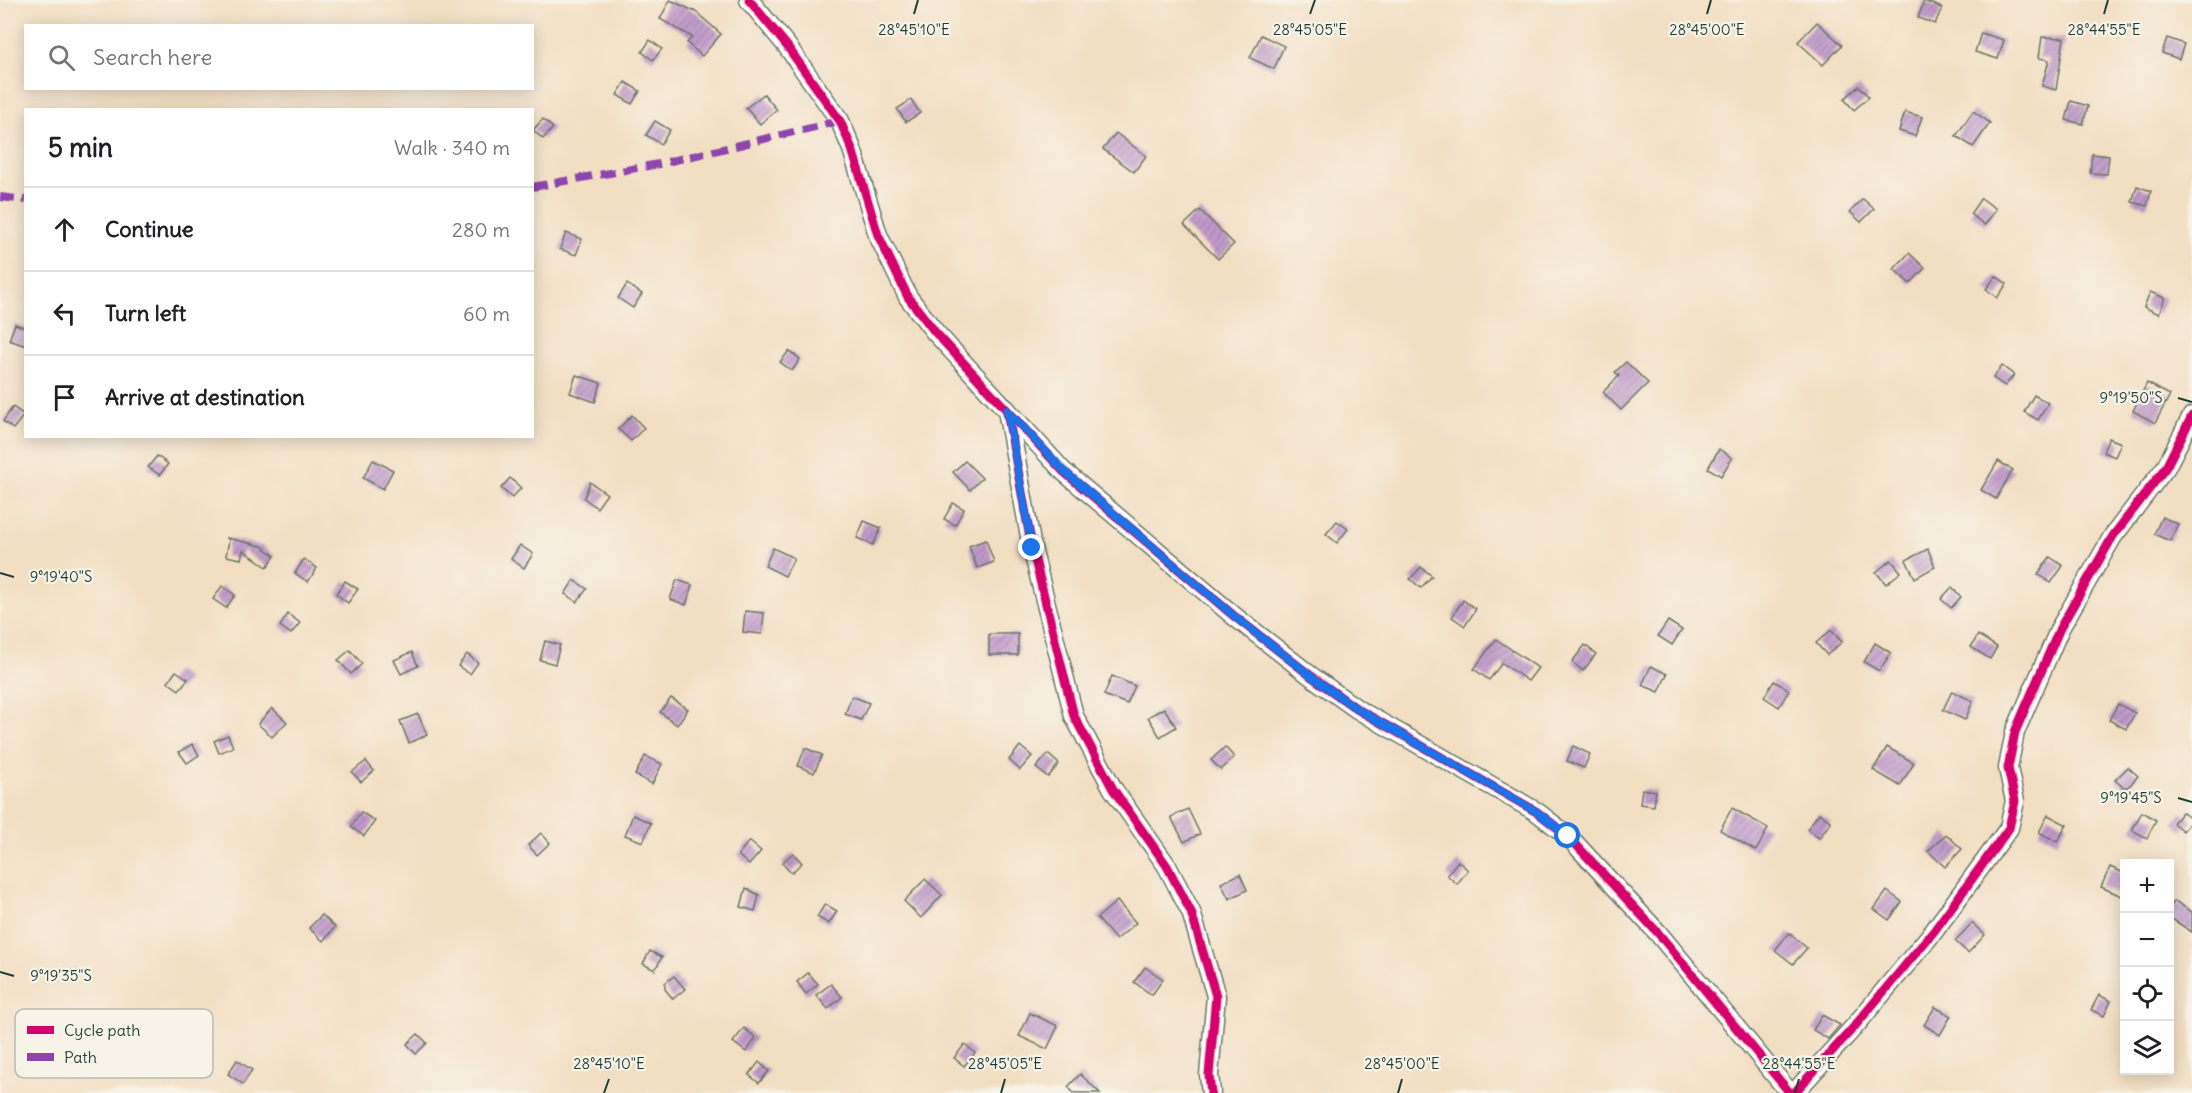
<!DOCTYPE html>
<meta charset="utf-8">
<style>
body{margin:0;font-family:Delius,sans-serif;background:#f6f6f6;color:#202124}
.controls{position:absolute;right:18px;bottom:18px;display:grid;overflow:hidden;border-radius:0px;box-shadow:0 3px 15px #0003}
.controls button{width:54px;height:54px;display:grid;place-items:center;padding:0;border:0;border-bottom:2px solid #e0e0e0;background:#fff;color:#202124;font:30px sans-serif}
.stop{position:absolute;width:18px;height:18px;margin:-14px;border:4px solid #1a73e8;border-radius:50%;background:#fff}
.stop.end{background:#1a73e8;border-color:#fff;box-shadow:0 2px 6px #0008}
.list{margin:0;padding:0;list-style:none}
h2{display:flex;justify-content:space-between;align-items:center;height:78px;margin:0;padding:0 24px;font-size:26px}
h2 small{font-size:20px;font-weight:400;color:#757577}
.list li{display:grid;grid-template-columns:39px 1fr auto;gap:18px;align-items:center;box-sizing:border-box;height:84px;padding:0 24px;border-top:2px solid #e0e0e0}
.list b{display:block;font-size:22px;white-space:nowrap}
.list em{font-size:20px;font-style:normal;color:#757577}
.icon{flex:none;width:33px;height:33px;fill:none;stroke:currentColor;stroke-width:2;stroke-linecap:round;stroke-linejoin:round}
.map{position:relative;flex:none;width:2192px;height:1093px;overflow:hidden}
.search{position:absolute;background:#fff;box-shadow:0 3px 15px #0003;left:24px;top:24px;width:510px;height:66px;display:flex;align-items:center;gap:15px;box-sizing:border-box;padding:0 21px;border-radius:0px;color:#757577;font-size:22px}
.panel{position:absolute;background:#fff;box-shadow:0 3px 15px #0003;left:24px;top:108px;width:510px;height:330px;border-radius:0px}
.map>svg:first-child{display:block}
.building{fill:url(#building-hatch)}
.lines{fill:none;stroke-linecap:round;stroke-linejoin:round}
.street-casing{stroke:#697666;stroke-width:21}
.street{stroke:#fff;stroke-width:18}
.quiet{stroke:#8e44ad;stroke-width:8;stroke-dasharray:15 8;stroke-linecap:butt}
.cycleway-casing{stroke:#f7f3e8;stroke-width:13}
.cycleway{stroke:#d6006c;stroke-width:9}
.route{stroke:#1a73e8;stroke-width:8}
.ticks{fill:none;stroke:#1f3d34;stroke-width:2}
.key{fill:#f7f3e8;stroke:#b6bcb2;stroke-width:1.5}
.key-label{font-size:16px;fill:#1f3d34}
.ticks-label{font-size:15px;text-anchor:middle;fill:#1f3d34;stroke:#f7f3e8;stroke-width:4.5;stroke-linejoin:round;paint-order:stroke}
</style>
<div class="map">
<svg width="2192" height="1093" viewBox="0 0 2192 1093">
<defs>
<pattern id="building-hatch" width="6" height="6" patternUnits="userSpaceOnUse" patternTransform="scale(1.5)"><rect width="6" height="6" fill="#c19acb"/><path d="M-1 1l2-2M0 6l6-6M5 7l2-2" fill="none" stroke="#9c7fa6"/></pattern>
</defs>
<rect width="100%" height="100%" fill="#f7f3e8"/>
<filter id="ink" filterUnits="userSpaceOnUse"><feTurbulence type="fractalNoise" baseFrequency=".0167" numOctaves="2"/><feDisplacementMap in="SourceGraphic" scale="12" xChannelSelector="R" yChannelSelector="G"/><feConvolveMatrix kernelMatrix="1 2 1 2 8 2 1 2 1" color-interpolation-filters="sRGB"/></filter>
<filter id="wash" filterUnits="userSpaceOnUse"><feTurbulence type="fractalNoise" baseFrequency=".008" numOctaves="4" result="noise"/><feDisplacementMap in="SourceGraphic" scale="24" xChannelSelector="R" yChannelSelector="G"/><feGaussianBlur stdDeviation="1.35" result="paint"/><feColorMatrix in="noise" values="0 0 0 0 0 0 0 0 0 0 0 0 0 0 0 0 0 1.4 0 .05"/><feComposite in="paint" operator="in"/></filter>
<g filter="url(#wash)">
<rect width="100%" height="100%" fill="#f2dfc2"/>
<g id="blocks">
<g class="building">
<polygon points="670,0 696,12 721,34 702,56 687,43 692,37 660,19"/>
<polygon points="1924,1 1942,8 1935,24 1918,18"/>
<polygon points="1817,22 1842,45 1823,65 1798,42"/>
<polygon points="1981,33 2004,40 1998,59 1975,52"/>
<polygon points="1261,35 1284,46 1274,69 1250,58"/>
<polygon points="2042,37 2064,38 2056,90 2042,86 2049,60 2039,58"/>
<polygon points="2167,38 2184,44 2179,59 2162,53"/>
<polygon points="650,40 662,49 653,60 642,52"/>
<polygon points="625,82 640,91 632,104 617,95"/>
<polygon points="1859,86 1869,97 1854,110 1844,99"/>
<polygon points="764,94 777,110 760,124 746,108"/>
<polygon points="911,100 920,113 906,122 897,109"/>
<polygon points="2071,101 2088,106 2083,124 2066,120"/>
<polygon points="1973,111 1990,123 1973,147 1956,136"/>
<polygon points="1905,112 1922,117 1915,136 1899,131"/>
<polygon points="543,119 553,128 543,139 533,130"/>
<polygon points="655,121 670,130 661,144 646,135"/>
<polygon points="1116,133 1146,156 1134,172 1103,149"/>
<polygon points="2092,154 2109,156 2107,174 2090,173"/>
<polygon points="2137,186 2151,191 2147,206 2132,202"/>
<polygon points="1981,198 1996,209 1985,225 1970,214"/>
<polygon points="1863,199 1874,209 1861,222 1850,212"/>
<polygon points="1200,210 1234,244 1218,259 1184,225"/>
<polygon points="566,233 582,239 576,255 560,249"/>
<polygon points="1909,253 1925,268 1910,284 1894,269"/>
<polygon points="1996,276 2007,284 1997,298 1986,289"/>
<polygon points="627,284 642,294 633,308 618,298"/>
<polygon points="2150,292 2165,298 2159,314 2144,307"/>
<polygon points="15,324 26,328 26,346 9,340"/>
<polygon points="789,351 800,359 792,371 780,362"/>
<polygon points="1626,362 1648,383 1621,410 1603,392 1619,376 1615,372"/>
<polygon points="2002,366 2014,375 2005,386 1993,378"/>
<polygon points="576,375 601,383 595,402 570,393"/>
<polygon points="2147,383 2170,395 2155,423 2133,411"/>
<polygon points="2034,395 2048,403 2038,420 2024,412"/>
<polygon points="13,407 24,415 13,429 3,421"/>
<polygon points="632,415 644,428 631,441 618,429"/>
<polygon points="2109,438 2121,443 2115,457 2103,452"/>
<polygon points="1719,449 1732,458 1721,476 1708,468"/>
<polygon points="157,456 168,464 160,475 148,467"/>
<polygon points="373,460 393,470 383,489 363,478"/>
<polygon points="965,461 982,478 970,490 953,472"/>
<polygon points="1998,461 2013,470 1996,499 1981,490"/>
<polygon points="510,478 521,488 512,498 501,488"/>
<polygon points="590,482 607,494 597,508 584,498"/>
<polygon points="953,503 964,509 955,525 944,519"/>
<polygon points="2162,517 2178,524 2170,541 2154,534"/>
<polygon points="864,521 881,528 873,545 857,538"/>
<polygon points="1337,521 1348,529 1337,543 1326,534"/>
<polygon points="227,538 262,546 275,556 267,567 243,550 241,559 226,556 229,540"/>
<polygon points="986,540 994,562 977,568 969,546"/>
<polygon points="520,545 533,554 524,568 511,559"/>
<polygon points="773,548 794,558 785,576 765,566"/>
<polygon points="1928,549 1935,567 1915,578 1906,560"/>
<polygon points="2050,557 2063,566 2051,583 2038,574"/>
<polygon points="304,559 317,568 308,582 295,573"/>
<polygon points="1891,560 1901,572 1886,584 1876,572"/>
<polygon points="1421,567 1432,576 1421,588 1410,579"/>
<polygon points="574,580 587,589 577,602 565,594"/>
<polygon points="677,580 692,585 686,605 670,599"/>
<polygon points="345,581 358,589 348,603 336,594"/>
<polygon points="222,586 235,595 226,608 213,599"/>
<polygon points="1952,587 1961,597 1951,608 1941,599"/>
<polygon points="1463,600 1476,609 1465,626 1452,617"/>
<polygon points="745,611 764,613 762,634 743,632"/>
<polygon points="288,614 300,623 291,634 280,626"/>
<polygon points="1668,621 1682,630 1672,645 1658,636"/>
<polygon points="1831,630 1842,642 1827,655 1816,643"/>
<rect x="989" y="634" width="29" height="21"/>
<polygon points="1978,635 1997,647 1990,659 1971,647"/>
<polygon points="1496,639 1538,668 1528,681 1502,663 1489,680 1474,669"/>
<polygon points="545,641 560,645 555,664 540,660"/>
<polygon points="1875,643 1891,653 1879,671 1864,662"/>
<polygon points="1585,645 1596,654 1583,671 1572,662"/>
<polygon points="350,650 362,664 351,674 338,660"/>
<polygon points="412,652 418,666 401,674 394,660"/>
<polygon points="467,654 478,663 470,674 458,666"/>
<polygon points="1651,666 1667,674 1659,692 1642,685"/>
<polygon points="176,671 188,679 179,690 168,682"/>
<polygon points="1112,676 1135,686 1127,704 1104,695"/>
<polygon points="1774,681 1789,690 1779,707 1764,697"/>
<polygon points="1952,691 1973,701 1965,720 1943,710"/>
<polygon points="852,696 869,703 861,720 845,714"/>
<polygon points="671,698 688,709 677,725 660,712"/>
<polygon points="2118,704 2135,713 2126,729 2109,720"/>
<polygon points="272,708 287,722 272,737 258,724"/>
<polygon points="1164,708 1176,727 1160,737 1148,717"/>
<polygon points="418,714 427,735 409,743 400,721"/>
<polygon points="228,735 233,747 219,753 214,741"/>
<polygon points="192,744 199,755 187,763 179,752"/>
<polygon points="1020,746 1032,756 1020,770 1009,760"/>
<polygon points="1573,746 1590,754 1584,768 1567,761"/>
<polygon points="1225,747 1234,757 1221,770 1211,760"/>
<polygon points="1887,747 1914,763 1900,786 1873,770"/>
<polygon points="805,748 822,755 814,773 798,766"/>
<polygon points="1048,754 1059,764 1048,777 1036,768"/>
<polygon points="645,756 662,764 652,784 635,775"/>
<polygon points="366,761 374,771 361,782 352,772"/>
<polygon points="2128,767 2138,776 2128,787 2123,787 2115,780"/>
<polygon points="1642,789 1656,791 1654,806 1640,804"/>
<polygon points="1732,808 1768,828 1756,851 1720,830"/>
<polygon points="1188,809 1200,834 1184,842 1171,817"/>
<polygon points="361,812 375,821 364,836 351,827"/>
<polygon points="2142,812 2156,820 2147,838 2132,830"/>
<polygon points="2182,812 2192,820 2183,831 2173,823"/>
<polygon points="1819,813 1831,822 1819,838 1807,829"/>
<polygon points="633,815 651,823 643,842 625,835"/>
<polygon points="2048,815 2067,825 2057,842 2039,832"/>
<polygon points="541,833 550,843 537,855 528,845"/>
<polygon points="1946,834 1962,849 1945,867 1928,851"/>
<polygon points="749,841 761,851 749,865 738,855"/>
<polygon points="793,853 802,863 791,873 782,863"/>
<polygon points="1458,861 1468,870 1457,884 1447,875"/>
<polygon points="2110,867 2124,873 2124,897 2101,887"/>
<polygon points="1240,874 1247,890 1229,899 1221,883"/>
<polygon points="925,879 942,895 921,918 904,901"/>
<polygon points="746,888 759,895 755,911 741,907"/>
<polygon points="1887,891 1902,902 1889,920 1874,909"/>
<polygon points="1117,901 1136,923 1116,940 1097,918"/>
<polygon points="2175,901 2192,912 2192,932 2169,917 2169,908"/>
<polygon points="825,904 837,911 829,924 817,917"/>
<polygon points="322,915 335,927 323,941 309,928"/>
<polygon points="1972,923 1985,935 1968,953 1955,941"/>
<polygon points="1789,933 1807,948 1793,964 1775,950"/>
<polygon points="650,951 662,957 655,970 643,964"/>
<polygon points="1145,967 1163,979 1152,995 1134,982"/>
<polygon points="808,973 818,984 806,994 797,982"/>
<polygon points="674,976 685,989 673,999 665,989 665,983"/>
<polygon points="831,984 842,997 828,1009 816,995"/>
<polygon points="2099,995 2111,1001 2104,1016 2091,1010"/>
<polygon points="1935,1007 1951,1016 1940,1035 1924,1025"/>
<polygon points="1030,1013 1058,1026 1047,1049 1019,1036"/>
<polygon points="1822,1015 1840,1025 1828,1039 1813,1030"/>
<polygon points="744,1028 756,1038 746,1052 733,1042"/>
<polygon points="418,1034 427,1043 416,1054 407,1044"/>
<polygon points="965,1044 975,1053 964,1066 954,1058"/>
<polygon points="237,1060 252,1070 243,1084 228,1074"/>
<polygon points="759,1062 769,1071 759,1083 749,1075"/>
<polygon points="1080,1074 1100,1093 1074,1093 1068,1087"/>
</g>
</g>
</g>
<g filter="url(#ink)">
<use href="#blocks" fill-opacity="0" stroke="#697666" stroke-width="1.5"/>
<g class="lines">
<g class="street-casing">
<g id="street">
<polyline points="749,0 787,46 840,121 852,149 878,235 908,297 935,332 1063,471 1234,616 1311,676 1357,709 1537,812 1568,836 1658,933 1790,1093"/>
<polyline points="1007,410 1032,548 1074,716 1113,789 1167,866 1191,912 1216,996 1209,1075 1211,1093"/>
<polyline points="1794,1093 1854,1027 1934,931 2009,828 2015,801 2008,768 2015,732 2060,628 2113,536 2166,467 2192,416"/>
</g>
</g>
<use href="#street" class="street"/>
<g class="quiet">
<polyline points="532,187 659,164 840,121"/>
<polyline points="0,197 26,200"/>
</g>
<g class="cycleway-casing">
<g id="cycleway">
<polyline points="749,0 787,46 840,121 852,149 878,235 908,297 935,332 1063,471 1234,616 1311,676 1357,709 1537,812 1568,836 1658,933 1790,1093"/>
<polyline points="1007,411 1032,548 1074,716 1113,789 1167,866 1191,912 1216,996 1209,1075 1211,1093"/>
<polyline points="1794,1093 1854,1027 1934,931 2009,828 2015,801 2008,768 2015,732 2060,628 2113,536 2166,467 2192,416"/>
</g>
</g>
<use href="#cycleway" class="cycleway"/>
</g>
</g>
<g class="lines" filter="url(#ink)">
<polyline class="route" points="1032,548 1007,410 1064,471 1234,616 1311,676 1357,709 1537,812 1568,836"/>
</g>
<path class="ticks" d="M914,14L918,0M1310,14L1315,0M1707,14L1711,0M2104,14L2108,0M2178,398L2192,402M0,573L14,577M2178,798L2192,802M0,972L14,976M604,1093L609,1079M1001,1093L1005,1079M1398,1093L1402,1079M1795,1093L1799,1079"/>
<rect x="15" y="1009" width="198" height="69" rx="9" class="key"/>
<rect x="27" y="1026" width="27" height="8" fill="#d6006c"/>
<rect x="27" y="1053" width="27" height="8" fill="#8e44ad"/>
<g class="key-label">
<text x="64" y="1036">Cycle path</text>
<text x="64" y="1063">Path</text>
</g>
<g class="ticks-label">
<text x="914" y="35">28°45'10"E</text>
<text x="1310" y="35">28°45'05"E</text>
<text x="1707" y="35">28°45'00"E</text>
<text x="2104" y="35">28°44'55"E</text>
<text x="2131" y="403">9°19'50"S</text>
<text x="61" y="582">9°19'40"S</text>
<text x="2131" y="803">9°19'45"S</text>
<text x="61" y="981">9°19'35"S</text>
<text x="609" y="1069">28°45'10"E</text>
<text x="1005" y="1069">28°45'05"E</text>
<text x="1402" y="1069">28°45'00"E</text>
<text x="1799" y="1069">28°44'55"E</text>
</g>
</svg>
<div class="controls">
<button>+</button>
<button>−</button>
<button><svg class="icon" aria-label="locate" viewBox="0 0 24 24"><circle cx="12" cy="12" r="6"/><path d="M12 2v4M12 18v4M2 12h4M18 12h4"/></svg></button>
<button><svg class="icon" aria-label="layers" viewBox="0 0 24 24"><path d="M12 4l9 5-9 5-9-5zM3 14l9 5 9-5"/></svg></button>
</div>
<div class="stop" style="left:1568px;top:836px"></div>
<div class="stop end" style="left:1032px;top:548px"></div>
<div class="search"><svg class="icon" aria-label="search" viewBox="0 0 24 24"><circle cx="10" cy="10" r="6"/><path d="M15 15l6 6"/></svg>Search here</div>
<section class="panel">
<h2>5 min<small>Walk · 340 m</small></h2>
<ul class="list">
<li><svg class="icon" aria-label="ahead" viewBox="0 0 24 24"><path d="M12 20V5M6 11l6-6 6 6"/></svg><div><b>Continue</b></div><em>280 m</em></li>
<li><svg class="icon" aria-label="left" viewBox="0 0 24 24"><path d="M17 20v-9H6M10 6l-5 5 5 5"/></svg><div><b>Turn left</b></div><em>60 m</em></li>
<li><svg class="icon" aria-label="arrive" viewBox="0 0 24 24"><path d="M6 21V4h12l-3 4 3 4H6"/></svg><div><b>Arrive at destination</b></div></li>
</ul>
</section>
</div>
